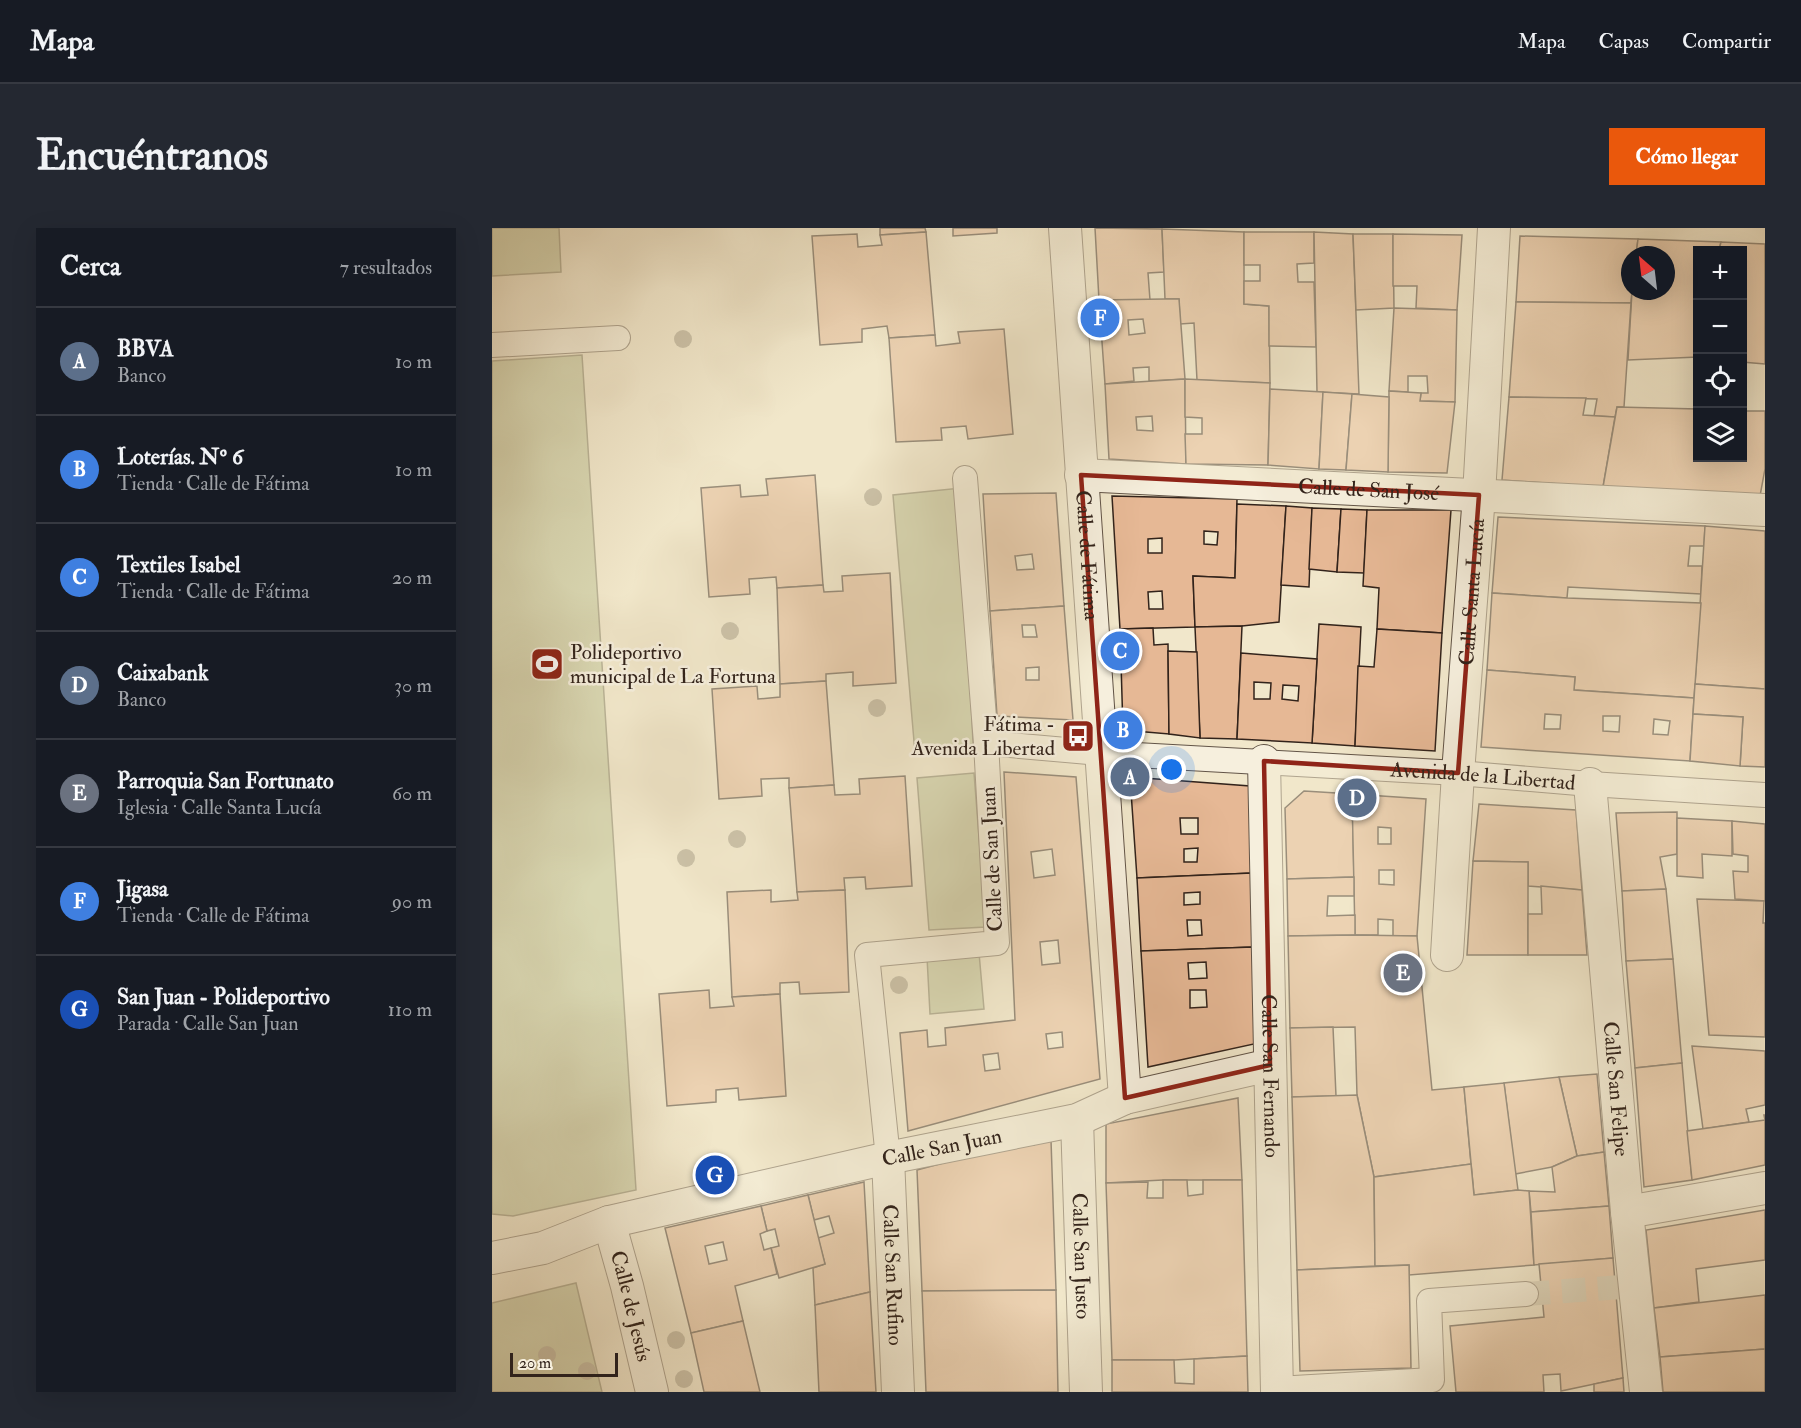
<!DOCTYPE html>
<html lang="es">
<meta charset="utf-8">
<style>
body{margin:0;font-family:"IM FELL Double Pica",serif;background:#242831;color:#f1f3f6}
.controls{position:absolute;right:18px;top:18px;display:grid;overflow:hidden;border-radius:0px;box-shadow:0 6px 24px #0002}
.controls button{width:54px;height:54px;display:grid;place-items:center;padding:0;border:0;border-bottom:2px solid #363941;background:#171b24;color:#f1f3f6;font:30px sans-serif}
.compass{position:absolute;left:1129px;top:18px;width:54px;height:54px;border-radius:50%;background:#171b24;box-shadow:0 6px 24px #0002;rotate:332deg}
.scale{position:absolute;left:18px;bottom:15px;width:108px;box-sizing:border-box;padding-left:6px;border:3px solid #32231b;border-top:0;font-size:16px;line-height:21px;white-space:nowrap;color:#32231b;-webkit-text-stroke:4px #f6efdd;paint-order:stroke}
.you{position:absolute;left:680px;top:542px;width:21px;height:21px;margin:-15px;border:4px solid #fff;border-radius:50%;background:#1a73e8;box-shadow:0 0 0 9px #1a73e833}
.badge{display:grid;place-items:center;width:39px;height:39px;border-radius:50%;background:#ea580c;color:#fff;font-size:20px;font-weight:700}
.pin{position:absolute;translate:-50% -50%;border:3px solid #fff;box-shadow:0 2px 6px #0006}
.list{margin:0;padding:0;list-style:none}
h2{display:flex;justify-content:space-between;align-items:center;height:78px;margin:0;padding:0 24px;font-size:26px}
h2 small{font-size:20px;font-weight:400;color:#9ea1a6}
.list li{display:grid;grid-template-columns:39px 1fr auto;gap:18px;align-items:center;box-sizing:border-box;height:108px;padding:0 24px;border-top:2px solid #363941}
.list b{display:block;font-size:22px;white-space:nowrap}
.list p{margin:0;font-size:20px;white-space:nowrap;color:#9ea1a6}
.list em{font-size:20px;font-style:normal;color:#9ea1a6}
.icon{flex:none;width:33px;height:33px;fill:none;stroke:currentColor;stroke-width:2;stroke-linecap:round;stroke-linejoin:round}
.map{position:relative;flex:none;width:1273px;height:1164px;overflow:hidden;border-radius:0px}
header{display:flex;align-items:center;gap:36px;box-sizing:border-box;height:84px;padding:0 30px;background:#171b24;border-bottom:2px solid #363941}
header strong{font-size:28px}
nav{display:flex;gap:33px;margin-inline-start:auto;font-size:21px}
.intro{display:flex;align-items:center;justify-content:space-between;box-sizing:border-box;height:144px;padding:0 36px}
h1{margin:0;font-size:42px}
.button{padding:15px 27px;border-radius:0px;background:#ea580c;color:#fff;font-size:21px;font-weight:700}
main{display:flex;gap:36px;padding:0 36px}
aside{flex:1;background:#171b24;border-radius:0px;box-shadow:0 6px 24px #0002}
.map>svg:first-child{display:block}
.green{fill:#bdc495;stroke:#787458;stroke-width:1.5}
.building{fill:#e6b895;stroke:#32231b;stroke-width:1.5;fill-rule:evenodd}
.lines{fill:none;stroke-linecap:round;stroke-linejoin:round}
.pedestrian-tunnel{stroke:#cbc0a8;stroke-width:24;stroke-dasharray:24 12;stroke-linecap:butt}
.pedestrian-casing{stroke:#625447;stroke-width:26}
.minor-casing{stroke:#625447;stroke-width:34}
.pedestrian{stroke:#f6efdd;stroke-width:24}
.minor{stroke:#f6efdd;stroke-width:32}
.tree{fill:#9f967f}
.marked{fill:none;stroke:#8f2418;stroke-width:4.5;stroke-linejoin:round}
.labels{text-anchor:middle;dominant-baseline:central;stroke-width:5;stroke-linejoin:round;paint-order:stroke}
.street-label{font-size:21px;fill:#32231b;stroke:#f6efdd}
.poi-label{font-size:21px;fill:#32231b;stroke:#f6efdd;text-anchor:start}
</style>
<header>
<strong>Mapa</strong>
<nav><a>Mapa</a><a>Capas</a><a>Compartir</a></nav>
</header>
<div class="intro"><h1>Encuéntranos</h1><a class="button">Cómo llegar</a></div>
<main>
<aside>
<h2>Cerca<small>7 resultados</small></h2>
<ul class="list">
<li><span class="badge" style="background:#5c6f8a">A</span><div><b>BBVA</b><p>Banco</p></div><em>10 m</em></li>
<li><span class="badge" style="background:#3f7fe0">B</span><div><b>Loterías. Nº 6</b><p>Tienda · Calle de Fátima</p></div><em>10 m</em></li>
<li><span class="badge" style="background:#3f7fe0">C</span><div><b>Textiles Isabel</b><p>Tienda · Calle de Fátima</p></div><em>20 m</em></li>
<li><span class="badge" style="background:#5c6f8a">D</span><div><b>Caixabank</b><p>Banco</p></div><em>30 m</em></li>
<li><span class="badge" style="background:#6b7280">E</span><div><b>Parroquia San Fortunato</b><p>Iglesia · Calle Santa Lucía</p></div><em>60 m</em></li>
<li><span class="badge" style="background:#3f7fe0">F</span><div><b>Jigasa</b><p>Tienda · Calle de Fátima</p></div><em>90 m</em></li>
<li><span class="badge" style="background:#1a4fb4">G</span><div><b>San Juan - Polideportivo</b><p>Parada · Calle San Juan</p></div><em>110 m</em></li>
</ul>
</aside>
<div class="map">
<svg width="1273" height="1164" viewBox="0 0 1273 1164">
<rect width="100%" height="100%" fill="#f1e7cb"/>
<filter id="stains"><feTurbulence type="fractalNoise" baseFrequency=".00333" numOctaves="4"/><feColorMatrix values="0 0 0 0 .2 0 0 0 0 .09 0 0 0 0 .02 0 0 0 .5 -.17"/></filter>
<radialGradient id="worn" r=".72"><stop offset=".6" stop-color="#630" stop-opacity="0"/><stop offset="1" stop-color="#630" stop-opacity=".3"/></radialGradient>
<g class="green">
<polygon points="0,0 67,0 69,44 0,48"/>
<polygon points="90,127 144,962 21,988 0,986 0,133"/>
<polygon points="469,260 481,515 476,522 423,525 401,267"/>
<polygon points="482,545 494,699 437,702 425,550"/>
<polygon points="487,725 492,781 438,786 435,729"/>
<polygon points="84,1055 110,1164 0,1164 0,1075"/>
</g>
<g class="building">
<polygon points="388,0 433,0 434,4 388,7"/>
<polygon points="461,0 505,0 505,5 461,8"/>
<polygon points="603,0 670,1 672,44 656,45 658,72 607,72"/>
<polygon points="670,1 752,4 752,76 777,78 778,155 705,152 702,95 688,96 687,71 673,71"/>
<polygon points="434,4 443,107 397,110 395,98 370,101 370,114 328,117 320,8 365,6 366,19 390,17 388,7"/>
<polygon points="752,4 822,4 822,35 805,36 806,54 822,54 824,119 777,118 777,78 752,76 752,53 768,53 768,37 752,37"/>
<polygon points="822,4 861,6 867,166 825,164"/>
<polygon points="861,6 901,6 902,80 864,82"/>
<polygon points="901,6 970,7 965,82 924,80 925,58 901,58"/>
<polygon points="1028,8 1146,11 1144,27 1138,27 1138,63 1140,63 1139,75 1024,74"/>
<polygon points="1146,11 1229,14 1227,22 1206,22 1206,129 1136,132 1140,63 1174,63 1174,27 1144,27"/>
<polygon points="1229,14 1273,16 1273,136 1250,134 1250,22 1227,22"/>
<path d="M673,71H687L693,151L657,153V139L641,140L642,153L613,156L607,72ZM651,91L653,105L637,107L636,92Z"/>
<polygon points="1024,74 1139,75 1132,179 1125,179 1123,189 1102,188 1105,171 1017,169"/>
<polygon points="902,80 965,82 963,174 928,173 929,165 936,165 935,148 916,148 916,164 897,163"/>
<polygon points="512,101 521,206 476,211 474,198 449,200 450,212 404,214 397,110 443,107 444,118 468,115 466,104"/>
<path d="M693,151L694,236L617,231L613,156ZM660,188L661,203L645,202L644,189Z"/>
<polygon points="693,151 778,155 776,237 694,236 693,206 710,206 710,190 693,189"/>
<polygon points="778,161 831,164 827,241 776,237"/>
<polygon points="897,163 929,165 928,173 963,174 955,245 896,244"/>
<polygon points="831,164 860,166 854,242 827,241"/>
<polygon points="860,166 897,169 896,244 854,242"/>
<polygon points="1017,169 1094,170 1091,187 1123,189 1111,259 1010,252"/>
<polygon points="1125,179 1206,181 1206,230 1250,230 1250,183 1273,183 1273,241 1268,268 1111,259"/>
<polygon points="323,247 331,357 285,360 284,349 257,351 258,366 217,369 209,260 248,257 249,269 276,267 274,251"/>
<path d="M564,265L572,378L498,383L491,266ZM540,326L542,341L525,342L523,328Z"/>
<path d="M620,268L745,271L743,350L701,348L703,399L628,401ZM712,303L726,304L725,317L712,316ZM670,310V325H656V311ZM670,363L671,381H657L656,364Z"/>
<polygon points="745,276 794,278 787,394 750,398 703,399 701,348 743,350"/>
<polygon points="794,278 820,280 817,359 789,357"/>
<polygon points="820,280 849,281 845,344 817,341"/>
<polygon points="849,281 875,282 872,345 845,344"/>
<polygon points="875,282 959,282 950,405 885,401 887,360 871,358"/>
<polygon points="1006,289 1213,298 1212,318 1198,318 1196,338 1210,338 1209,366 1076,359 1075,370 1000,365"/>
<polygon points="1213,298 1273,303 1273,461 1203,456"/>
<polygon points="398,345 404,455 361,458 361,444 334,446 334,453 288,456 285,360 331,357 332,364 351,363 350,348"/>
<polygon points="1000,365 1075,370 1209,375 1202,470 1082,462 1083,449 995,442"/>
<path d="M572,378L581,492L505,488L498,383ZM530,397H543L545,409H531ZM547,439V452H534V440Z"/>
<polygon points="827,396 869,399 863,518 820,515"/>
<polygon points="750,398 745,511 708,510 703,399"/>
<polygon points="661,400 662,417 676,416 677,506 631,502 628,401"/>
<polygon points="885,401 950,405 943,523 863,518 866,438 882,439"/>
<polygon points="676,423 705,424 708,510 677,506"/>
<path d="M749,425L825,431L820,515L745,511ZM762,454L779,455L778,471H762ZM791,457L807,458L806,473L790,471Z"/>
<path d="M995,442L1083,449L1082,462L1202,470L1198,533L989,519ZM1053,486L1069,487L1068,501H1052ZM1111,488H1128L1127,504L1111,503ZM1162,491L1178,493L1176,507L1161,506Z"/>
<polygon points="334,453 342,557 297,560 297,550 269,551 270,568 227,571 220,461 265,458 266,471 288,469 288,456"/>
<polygon points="1203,456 1273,461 1273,539 1248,538 1251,489 1201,486"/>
<polygon points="1201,486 1251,489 1248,538 1198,533"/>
<path d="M512,544L584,549L608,851L416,903L408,805L435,802L436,819L454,817L453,800L523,792ZM560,621L563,647L542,650L539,624ZM566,712L568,735L550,737L548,714ZM570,804L571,819L556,821L554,806ZM506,825L508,841L493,843L491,827Z"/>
<polygon points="413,548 420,658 374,661 373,649 352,650 353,662 305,664 297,560 342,557 343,567 368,566 367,551"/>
<path d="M638,549L758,558L760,645L645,650ZM688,590H706V606H689ZM706,620L705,634H692V621Z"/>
<polygon points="812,563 860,566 862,649 795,651 793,580"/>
<path d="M860,566L934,571L925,708H901V692L886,691V707H863ZM886,599L899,600V616H886ZM887,642H902V657L887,656Z"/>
<polygon points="987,576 1084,582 1090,662 1036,658 1036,634 981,633"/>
<polygon points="1185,584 1185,626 1168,629 1174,661 1130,663 1124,585"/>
<polygon points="1185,590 1240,593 1240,628 1210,626 1211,650 1185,648"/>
<polygon points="1240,593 1273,596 1273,673 1243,671 1241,643 1256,644 1256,628 1241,626"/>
<polygon points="981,633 1036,634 1036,727 975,727"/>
<path d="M760,645L761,719L649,723L645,650ZM708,664V676L692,677V665ZM695,692H709L710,707L696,708Z"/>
<polygon points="862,649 862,668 836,668 835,688 863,687 863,707 796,708 795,651"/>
<polygon points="1049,658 1090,662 1095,727 1036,727 1036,686 1050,686"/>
<polygon points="1174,661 1181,731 1134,733 1130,663"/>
<polygon points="279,662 279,674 306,672 305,664 353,662 357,764 308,766 307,754 288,755 288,766 240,769 235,664"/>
<polygon points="1205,671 1272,673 1271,695 1273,695 1273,809 1217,807"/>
<polygon points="863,707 925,708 940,862 972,859 979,936 882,949 865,867 863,799 798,800 796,708"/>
<path d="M761,719L762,816L656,839L649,723ZM714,734L715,750L697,751L696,735ZM698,762H714L715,779L698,780Z"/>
<polygon points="1181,731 1190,835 1143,840 1134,733"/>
<polygon points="217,762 218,780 242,778 240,769 288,766 294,868 247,872 246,860 224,862 224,874 175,878 167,766"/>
<polygon points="841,799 844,868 800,869 798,800"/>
<polygon points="1200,818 1273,823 1273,877 1254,881 1257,894 1211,901"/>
<polygon points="1190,835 1200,952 1152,959 1143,840"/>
<polygon points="1105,846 1112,924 1085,928 1067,849"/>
<polygon points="1067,849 1085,928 1060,939 1023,946 1012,855"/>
<polygon points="1012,855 1026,962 982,967 972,859"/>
<polygon points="865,867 882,949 883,1038 805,1042 800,869"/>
<polygon points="746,870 750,952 671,952 614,955 614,896"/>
<polygon points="1272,887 1273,887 1273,937 1200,952 1195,903 1273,892"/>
<polygon points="542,912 559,912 564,1062 430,1063 425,942 518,917 542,917"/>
<polygon points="1112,924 1117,978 1039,984 1037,963 1063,964 1060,939 1085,928"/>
<polygon points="979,936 982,967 1026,962 1037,963 1042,1037 917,1047 917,1037 883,1038 882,949"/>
<polygon points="671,952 695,952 696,968 711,966 711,952 750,952 755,1128 682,1132 620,1132 614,955 656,954 655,970 671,970"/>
<polygon points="372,954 378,1064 323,1077 321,1040 333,1036 326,1010 342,1005 337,988 322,992 316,967"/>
<polygon points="316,967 333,1036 287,1050 279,1020 287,1018 283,1001 275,1003 269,978"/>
<path d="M269,978L275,1003L268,1006L272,1022L279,1020L285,1046L243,1058L251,1093L199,1105L173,1000ZM231,1014L235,1032L217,1036L213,1018Z"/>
<polygon points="1117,978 1121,1030 1042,1037 1039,984"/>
<polygon points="1273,982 1273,1032 1204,1041 1207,1074 1162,1080 1154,1002"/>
<polygon points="1121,1030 1131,1150 1069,1163 1068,1146 1051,1147 1052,1164 964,1164 958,1098 1052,1089 1047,1036"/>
<polygon points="917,1037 919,1140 808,1143 805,1042"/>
<polygon points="564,1062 566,1164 434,1164 430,1063"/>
<polygon points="378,1064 384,1164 327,1164 323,1077"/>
<polygon points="1273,1067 1273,1121 1168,1129 1162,1080"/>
<polygon points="251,1093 268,1164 212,1164 199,1105"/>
<polygon points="1273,1121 1273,1164 1171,1164 1168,1129"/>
<polygon points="755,1128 756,1164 620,1164 620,1132 682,1132 683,1155 702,1156 702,1131"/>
<polygon points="1131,1150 1132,1164 1102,1164 1102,1156"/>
</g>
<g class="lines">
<polyline class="pedestrian-tunnel" points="1034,1066 1142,1058"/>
<g class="pedestrian-casing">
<g id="pedestrian">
<polyline points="0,117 126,110"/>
<path id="s1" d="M494,515L608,525L966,545L1098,556L1273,567"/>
<polyline points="396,930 375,727 505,715 494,515 473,250"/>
<polyline points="785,1161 940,1152 937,1073 1034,1066"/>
</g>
</g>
<g class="minor-casing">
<g id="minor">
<path id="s2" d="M573,0L633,870"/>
<path id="s3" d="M589,247L1273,282"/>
<path id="s4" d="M772,533L785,1164"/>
<path id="s5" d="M1098,556L1135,984L1154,1164"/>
<path id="s6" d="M955,727L966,545L987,267L1002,0"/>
<path id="s7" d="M585,892L594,1164"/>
<path id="s8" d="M396,930L406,1164"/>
<polyline points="1135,984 1273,960"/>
<path id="s9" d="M117,994L135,1058L160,1164"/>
<path id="s10" d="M0,1030L51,1020L117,994L396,930L585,892L633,870L778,837"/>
</g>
</g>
<use href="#pedestrian" class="pedestrian"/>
<use href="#minor" class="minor"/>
</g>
<g class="tree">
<circle cx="191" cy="111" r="9"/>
<circle cx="381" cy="269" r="9"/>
<circle cx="238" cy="403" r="9"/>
<circle cx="385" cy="480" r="9"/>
<circle cx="245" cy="611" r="9"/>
<circle cx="194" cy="630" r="9"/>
<circle cx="407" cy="757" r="9"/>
<circle cx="184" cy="1112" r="9"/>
<circle cx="55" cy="1127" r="9"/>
<circle cx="95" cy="1143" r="9"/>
<circle cx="192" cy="1151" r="9"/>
</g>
<path d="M0 0H1273V1164H0ZM589,247L987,267L966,545L772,533L778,837L633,870Z" fill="#f1e7cb" fill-opacity=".55" fill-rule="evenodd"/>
<path class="marked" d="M589,247L987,267L966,545L772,533L778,837L633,870Z"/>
<defs>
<g id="stadium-square" transform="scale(1.725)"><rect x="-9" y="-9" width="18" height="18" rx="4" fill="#8f2418" stroke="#f6efdd"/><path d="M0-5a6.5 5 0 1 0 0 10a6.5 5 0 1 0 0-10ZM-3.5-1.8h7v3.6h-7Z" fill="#fff"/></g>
<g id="bus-square" transform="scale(1.725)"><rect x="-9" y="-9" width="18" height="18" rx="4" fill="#8f2418" stroke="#f6efdd"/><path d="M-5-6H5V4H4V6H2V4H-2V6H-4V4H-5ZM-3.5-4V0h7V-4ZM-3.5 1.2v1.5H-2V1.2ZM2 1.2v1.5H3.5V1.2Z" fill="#fff"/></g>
</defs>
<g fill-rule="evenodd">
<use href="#stadium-square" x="55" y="436"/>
<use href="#bus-square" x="586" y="508"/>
</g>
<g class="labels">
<g class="street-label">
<text stroke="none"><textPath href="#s3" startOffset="288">Calle de San José</textPath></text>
<text stroke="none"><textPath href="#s2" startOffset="328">Calle de Fátima</textPath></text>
<text stroke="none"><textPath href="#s6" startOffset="364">Calle Santa Lucía</textPath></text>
<text stroke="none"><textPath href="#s1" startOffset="498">Avenida de la Libertad</textPath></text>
<text transform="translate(500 631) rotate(-93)">Calle de San Juan</text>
<text stroke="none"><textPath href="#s4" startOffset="315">Calle San Fernando</textPath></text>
<text stroke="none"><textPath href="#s5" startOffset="306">Calle San Felipe</textPath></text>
<text stroke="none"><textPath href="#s10" startOffset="464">Calle San Juan</textPath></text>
<text stroke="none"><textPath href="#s7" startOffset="136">Calle San Justo</textPath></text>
<text stroke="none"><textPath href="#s8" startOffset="117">Calle San Rufino</textPath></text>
<text stroke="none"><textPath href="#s9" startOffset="87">Calle de Jesús</textPath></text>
</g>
<g class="poi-label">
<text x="78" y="424">Polideportivo<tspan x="78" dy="24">municipal de La Fortuna</tspan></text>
<text x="563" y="496" text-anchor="end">Fátima -<tspan x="563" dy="24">Avenida Libertad</tspan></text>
</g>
</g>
<rect width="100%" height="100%" filter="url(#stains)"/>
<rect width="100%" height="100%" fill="url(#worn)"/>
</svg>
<div class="controls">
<button>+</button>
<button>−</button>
<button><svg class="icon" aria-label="locate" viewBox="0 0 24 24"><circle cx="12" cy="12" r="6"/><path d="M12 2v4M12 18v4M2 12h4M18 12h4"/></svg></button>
<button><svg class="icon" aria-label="layers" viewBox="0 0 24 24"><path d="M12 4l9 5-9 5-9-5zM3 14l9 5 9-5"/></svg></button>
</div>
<svg class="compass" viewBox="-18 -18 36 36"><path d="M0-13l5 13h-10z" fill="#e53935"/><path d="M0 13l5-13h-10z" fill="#9ea1a6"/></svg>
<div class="scale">20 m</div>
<div class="you"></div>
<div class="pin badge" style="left:638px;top:549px;background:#5c6f8a">A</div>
<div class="pin badge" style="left:631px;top:502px;background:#3f7fe0">B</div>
<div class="pin badge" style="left:628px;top:423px;background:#3f7fe0">C</div>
<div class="pin badge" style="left:865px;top:570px;background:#5c6f8a">D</div>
<div class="pin badge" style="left:911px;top:745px;background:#6b7280">E</div>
<div class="pin badge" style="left:608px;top:90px;background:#3f7fe0">F</div>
<div class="pin badge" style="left:223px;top:947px;background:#1a4fb4">G</div>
</div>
</main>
